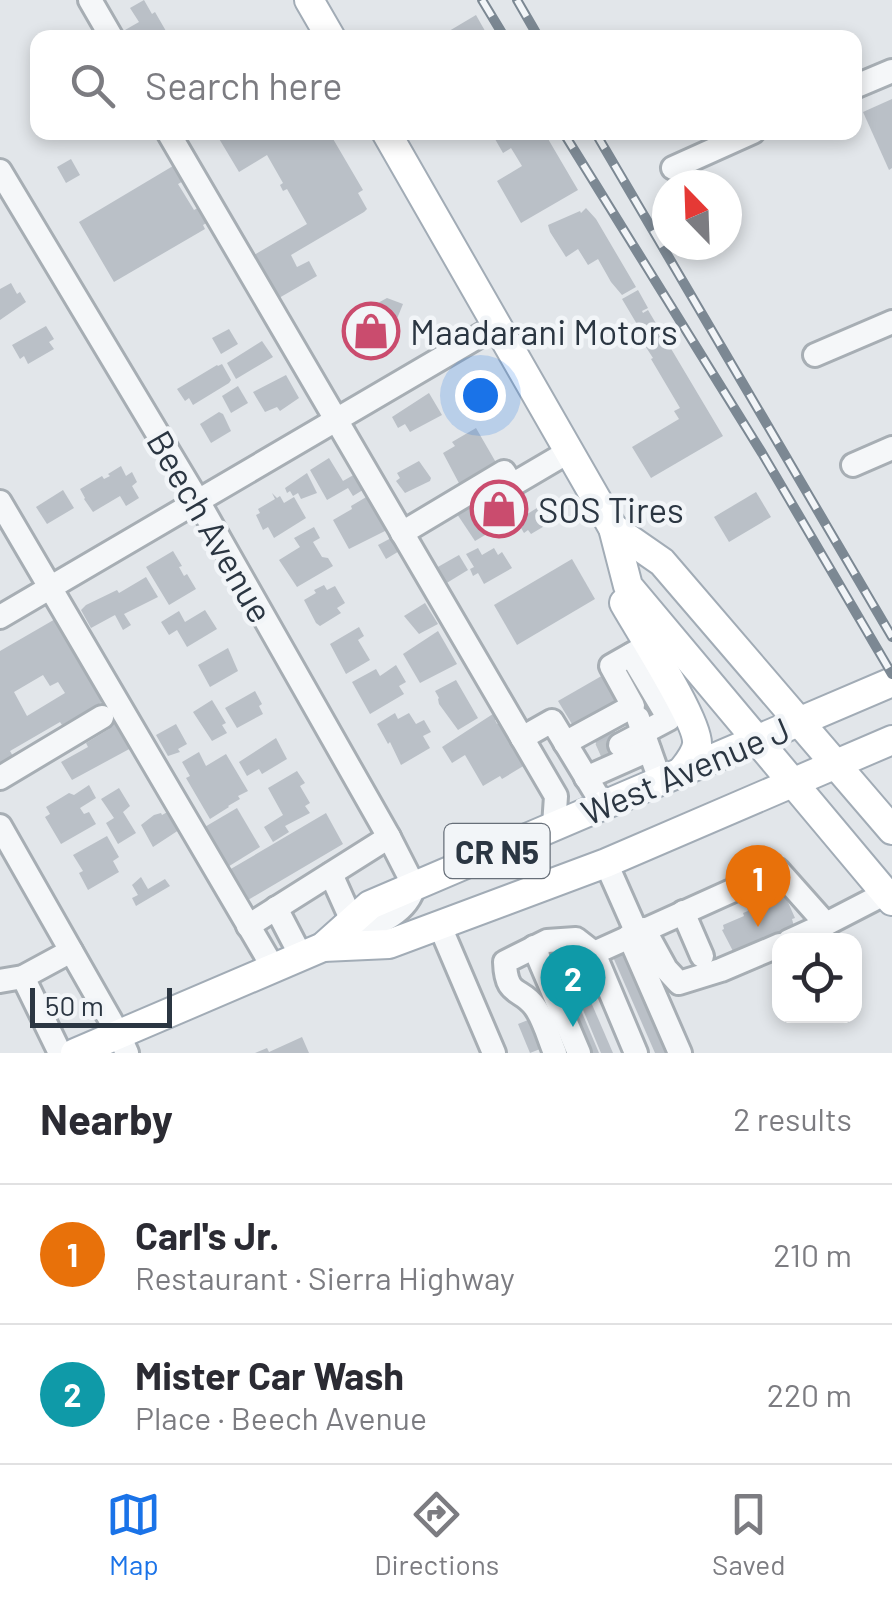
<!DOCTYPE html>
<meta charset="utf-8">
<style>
body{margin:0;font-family:Barlow,sans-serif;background:#f2f2f3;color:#2b2b33}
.controls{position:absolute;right:30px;bottom:30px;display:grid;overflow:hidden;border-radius:20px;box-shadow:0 5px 15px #0003}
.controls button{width:90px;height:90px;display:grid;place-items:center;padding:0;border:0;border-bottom:2px solid #e1e1e2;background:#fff;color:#2b2b33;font:50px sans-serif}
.compass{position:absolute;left:652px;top:170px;width:90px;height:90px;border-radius:50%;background:#fff;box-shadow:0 5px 15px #0003;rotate:337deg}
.scale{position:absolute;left:30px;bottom:25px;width:142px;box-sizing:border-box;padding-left:10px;border:5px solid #2b3642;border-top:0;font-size:28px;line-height:35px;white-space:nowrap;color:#2b3642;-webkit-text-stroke:8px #f2f5f8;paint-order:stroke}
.you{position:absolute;left:480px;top:395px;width:35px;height:35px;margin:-25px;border:8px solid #fff;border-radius:50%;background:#1a73e8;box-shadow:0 0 0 15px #1a73e833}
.badge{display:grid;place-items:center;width:65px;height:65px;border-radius:50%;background:#1a73e8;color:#fff;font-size:32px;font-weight:700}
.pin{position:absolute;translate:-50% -82px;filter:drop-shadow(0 2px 5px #0008)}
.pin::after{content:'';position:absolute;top:52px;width:35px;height:30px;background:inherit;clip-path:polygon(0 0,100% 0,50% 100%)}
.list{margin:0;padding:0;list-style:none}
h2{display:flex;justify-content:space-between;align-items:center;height:130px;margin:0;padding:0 40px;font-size:42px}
h2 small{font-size:32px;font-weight:400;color:#7c7c81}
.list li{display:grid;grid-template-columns:65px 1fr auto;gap:30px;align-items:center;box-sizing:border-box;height:140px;padding:0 40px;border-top:2px solid #e1e1e2}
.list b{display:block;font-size:38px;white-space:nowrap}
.list p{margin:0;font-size:32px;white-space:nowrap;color:#7c7c81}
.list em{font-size:32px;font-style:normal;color:#7c7c81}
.icon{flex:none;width:55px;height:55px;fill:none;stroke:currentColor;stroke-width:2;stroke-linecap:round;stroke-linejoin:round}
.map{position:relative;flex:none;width:892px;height:1053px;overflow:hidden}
.search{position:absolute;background:#fff;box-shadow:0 5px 15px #0003;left:30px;right:30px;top:30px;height:110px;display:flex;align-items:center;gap:25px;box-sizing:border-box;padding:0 35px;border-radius:20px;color:#7c7c81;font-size:38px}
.sheet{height:410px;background:#fff}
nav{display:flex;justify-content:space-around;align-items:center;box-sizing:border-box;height:140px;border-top:2px solid #e1e1e2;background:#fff;font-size:28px;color:#7c7c81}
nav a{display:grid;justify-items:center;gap:5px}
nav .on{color:#1a73e8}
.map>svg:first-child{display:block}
.building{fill:#bac0c7;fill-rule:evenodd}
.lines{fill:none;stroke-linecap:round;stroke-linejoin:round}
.minor-tunnel{stroke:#bdc3c8;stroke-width:22;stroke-dasharray:22 11;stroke-linecap:butt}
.minor-casing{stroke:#a7aeb4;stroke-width:28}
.major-casing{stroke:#a2acb6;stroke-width:32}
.minor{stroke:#f5f7f9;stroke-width:22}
.major{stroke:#fff;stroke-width:28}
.rail-casing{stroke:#7c8893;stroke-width:10}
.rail{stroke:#f2f5f8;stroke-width:6;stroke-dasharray:19;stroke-linecap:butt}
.labels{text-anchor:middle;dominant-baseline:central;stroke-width:9;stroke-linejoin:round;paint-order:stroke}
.shield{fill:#f2f5f8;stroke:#676f79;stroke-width:2.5}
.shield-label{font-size:32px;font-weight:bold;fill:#2b3642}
.poi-label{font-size:35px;fill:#2b3642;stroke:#f2f5f8;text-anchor:start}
.street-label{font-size:35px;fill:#2b3642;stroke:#f2f5f8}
</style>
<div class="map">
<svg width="892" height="1053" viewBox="0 0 892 1053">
<rect width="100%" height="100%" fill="#e2e6ea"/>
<g class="building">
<polygon points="144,0 152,14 155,12 170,38 130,38 125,30 139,22 130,8"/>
<polygon points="476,15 489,38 446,38 444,34"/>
<polygon points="892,99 892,168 889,170 863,112"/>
<polygon points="215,132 329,132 363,190 358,193 367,209 364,212 291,255 297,267 309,261 317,276 279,298 254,255 307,224 287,189 283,191 280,185 283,183 267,155 239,172"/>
<polygon points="505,132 544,132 578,190 521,223 497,181 522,166 511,148 503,153 495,139"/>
<polygon points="71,159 80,175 66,183 57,167"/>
<polygon points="178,163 187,179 178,184 194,210 202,206 211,220 203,225 205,229 114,282 79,222"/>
<polygon points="586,208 596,219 636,287 622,295 611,282 598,259 588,265 578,249 566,257 550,232 548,225 580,211 581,213"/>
<polygon points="11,283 17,294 20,292 26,302 0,320 0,289"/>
<polygon points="638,290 648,308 642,311 643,313 648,310 723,436 651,478 632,447 679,419 674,411 680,408 651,359 653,358 640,338 644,336 622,299"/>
<polygon points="387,298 403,304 394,326 379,320 366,313 365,310"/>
<polygon points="46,326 54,339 49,342 54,349 28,364 24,356 20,359 12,345"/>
<polygon points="229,329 238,344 221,354 212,338"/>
<polygon points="262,341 273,357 236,379 227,363"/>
<polygon points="222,364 231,380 229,383 193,405 189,398 185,401 177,389 217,365 218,366"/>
<polygon points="286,375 299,398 280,411 277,407 265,412 253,392"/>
<polygon points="238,386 248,403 231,413 222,396"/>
<polygon points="429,393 442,415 410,432 405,424 398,428 392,417"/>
<polygon points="219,412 223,414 231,431 211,443 200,424"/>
<polygon points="476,428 498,466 461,487 443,453 455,446 452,442"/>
<polygon points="329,458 343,481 357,473 366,488 353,496 348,488 327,500 310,470"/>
<polygon points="419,461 431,478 430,481 405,493 396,481 400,478 397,473"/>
<polygon points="121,466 126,476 132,472 137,482 132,486 139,498 126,506 120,496 93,512 84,499 85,498 80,489 102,476 104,479 110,476 108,474"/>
<polygon points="307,473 317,493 301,499 298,493 293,496 290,491 287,493 285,488"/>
<polygon points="499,485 516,510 517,516 475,541 455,511"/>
<polygon points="63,490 74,508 47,524 36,507"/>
<polygon points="756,492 771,517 729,542 714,517"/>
<polygon points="272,493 277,498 280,496 284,503 294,497 306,518 274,538 268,527 263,530 256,515 260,513 258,509 275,499"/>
<polygon points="368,496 387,530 349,549 333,520 352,509 351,506"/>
<polygon points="548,501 558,518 531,534 528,530 524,533 521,528 523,526 521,518"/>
<polygon points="314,527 320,538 313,542 322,557 328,558 333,566 297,587 279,560 300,547 294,538"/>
<polygon points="393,537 401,550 386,559 378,545"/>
<polygon points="478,548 482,555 494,548 498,555 502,552 512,568 484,584 478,573 473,576 470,569 474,567 466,554"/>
<polygon points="173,551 182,566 179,567 184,576 187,574 196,589 169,605 146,567"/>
<polygon points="459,555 468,570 445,584 436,568"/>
<polygon points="572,559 595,599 517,645 494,605"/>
<polygon points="146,577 158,597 124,614 131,625 123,630 115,615 91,628 81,610 86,605 117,590 119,593"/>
<polygon points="324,585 327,590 335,586 345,603 337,608 341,613 320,626 316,623 304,600 316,593 314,590"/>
<polygon points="425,603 438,624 419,634 404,616"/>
<polygon points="205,610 217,629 187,647 177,630 169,635 161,622 179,611 185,622"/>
<path d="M57,618L104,701L62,725L60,722L10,751L14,758L0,766V651ZM43,675L50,686L58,682L65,693L27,716L14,692Z"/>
<polygon points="359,627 364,636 358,640 370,660 346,674 330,644"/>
<polygon points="438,631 457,664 420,683 403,654"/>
<polygon points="228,648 238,671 210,687 198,665"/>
<polygon points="396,665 406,682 399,686 404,694 370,714 352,682 376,669 380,676"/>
<polygon points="605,674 621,701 575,729 558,701"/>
<polygon points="456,680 478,718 458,730 439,704 438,699 439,698 435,691"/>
<polygon points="255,691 262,704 259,706 263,714 237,728 225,708"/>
<polygon points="212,700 226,723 222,725 227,733 212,741 193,712"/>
<polygon points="496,712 500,717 495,720 497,724 504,721 514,738 510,740 525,765 502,779 500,776 483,786 465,755 452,763 442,747"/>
<polygon points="395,713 398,719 409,713 416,724 424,720 431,732 423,736 430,748 401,765 390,742 388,744 377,724"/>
<polygon points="118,721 133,747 72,780 61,762 88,747 86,743 109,729 108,727"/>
<polygon points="176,724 187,744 178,749 180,752 168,756 156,735"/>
<polygon points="612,725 628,763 608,772 592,734"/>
<polygon points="276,738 287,759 262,774 259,769 247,776 239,762"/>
<polygon points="199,752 206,766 226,754 248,791 238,796 240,799 228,806 229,807 210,819 186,778 190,776 182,762"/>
<polygon points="297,771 305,783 300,786 310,803 305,806 310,813 285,826 289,832 273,842 264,827 283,815 268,788"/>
<polygon points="89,785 96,798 80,808 84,814 89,812 96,824 61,844 45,817 50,814 46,807 69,793 74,795"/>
<polygon points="119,788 130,806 123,812 136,833 118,844 106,823 114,818 101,799"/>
<polygon points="237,808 260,847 226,868 203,828"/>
<polygon points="171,810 182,828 153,847 141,825 154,815 161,813 162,815"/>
<polygon points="326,813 343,844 248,900 238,889 240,888 229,870"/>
<polygon points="107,836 119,857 113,861 119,872 88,890 79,873 83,871 73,855"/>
<polygon points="141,877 148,889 165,879 170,886 136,906 132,898 138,895 132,885"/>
<polygon points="784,893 795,918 792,919 795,930 735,955 722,930 724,929 723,925 744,916 743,913 748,911 747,907"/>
<polygon points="625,952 668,1053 655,1053 613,957"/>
<polygon points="575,965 613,1053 601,1053 566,969"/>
<polygon points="572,989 599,1053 568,1053 565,992"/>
<polygon points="528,1020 540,1049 530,1053 518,1024"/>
<polygon points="302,1037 309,1053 255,1053 267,1048 269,1052"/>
</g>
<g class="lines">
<polyline class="minor-tunnel" points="600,754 620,745"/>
<g class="minor-casing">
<g id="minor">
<polyline points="90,0 112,38"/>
<polyline points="854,87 892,71"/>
<polyline points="168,132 556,796 554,826"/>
<polyline points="673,168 753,132"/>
<path d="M0,171L198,501L389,837L414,886C406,918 367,927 340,939"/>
<polyline points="815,355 892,322"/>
<polyline points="853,465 892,448"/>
<polyline points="0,502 274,969"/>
<polyline points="402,533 504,472 512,485 568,452"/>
<polyline points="0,617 498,325"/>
<polyline points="638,718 660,780"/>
<polyline points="522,738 552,721 603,805"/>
<polyline points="565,743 633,706 611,666 648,645"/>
<polyline points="620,745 669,719 631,655"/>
<polyline points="0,778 102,717"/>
<polyline points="586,778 649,750"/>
<polyline points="0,826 119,1035 127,1053"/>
<polyline points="606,863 637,933"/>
<polyline points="331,874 352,921"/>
<polyline points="276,908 301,956"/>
<polyline points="683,912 702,956"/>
<polyline points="439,924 494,1053"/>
<polyline points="248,926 389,837"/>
<polyline points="644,929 666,969 679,983 721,970 780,945"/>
<polyline points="629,936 680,1053"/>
<polyline points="789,941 826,924"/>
<polyline points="534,947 579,1053"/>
<polyline points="594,953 778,870 826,924 886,893"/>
<polyline points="23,977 60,1053"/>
<polyline points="0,981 23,977 71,951"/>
<path d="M555,1053C549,1039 544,1019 535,1007C521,987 506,998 505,962L547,941L576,939L594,953L636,1053"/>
</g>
</g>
<g class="major-casing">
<g id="major">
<polyline points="309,0 331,38"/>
<polyline points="386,132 613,528 628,586 892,901"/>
<polyline points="613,528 662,562 892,830"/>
<path d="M624,603C638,628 699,722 697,744C696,754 688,763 682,771"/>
<polyline points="323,947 389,944 606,863 892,740"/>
<polyline points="75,1053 323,947 370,905 892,682"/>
</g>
</g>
<use href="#minor" class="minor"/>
<use href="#major" class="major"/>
<g class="rail-casing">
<g id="rail">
<polyline points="482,0 505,38"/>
<polyline points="517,0 539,38"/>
<polyline points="563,132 762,453 892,674"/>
<polyline points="595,132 892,637"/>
</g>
</g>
<use href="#rail" class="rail"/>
</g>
<defs>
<g id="shop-ring" transform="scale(2.875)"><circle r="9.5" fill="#f2f5f8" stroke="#ca4c6e" stroke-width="1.5"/><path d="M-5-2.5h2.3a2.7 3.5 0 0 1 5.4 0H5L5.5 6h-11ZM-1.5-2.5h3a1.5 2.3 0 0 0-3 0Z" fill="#ca4c6e"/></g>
</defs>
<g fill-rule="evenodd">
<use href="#shop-ring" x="371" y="331"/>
<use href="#shop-ring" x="499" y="509"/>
</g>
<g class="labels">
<rect class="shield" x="444.5" y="824" width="105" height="54" rx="8"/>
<g class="shield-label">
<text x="497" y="851">CR N5</text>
</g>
<g class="poi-label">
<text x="410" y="331">Maadarani Motors</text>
<text x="538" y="509">SOS Tires</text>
</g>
<g class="street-label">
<text transform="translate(211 526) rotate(60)">Beech Avenue</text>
<text transform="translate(685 770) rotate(-23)">West Avenue J</text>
</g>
</g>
</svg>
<div class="controls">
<button><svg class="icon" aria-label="locate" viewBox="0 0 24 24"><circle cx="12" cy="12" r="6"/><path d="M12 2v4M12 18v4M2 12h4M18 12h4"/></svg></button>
</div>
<svg class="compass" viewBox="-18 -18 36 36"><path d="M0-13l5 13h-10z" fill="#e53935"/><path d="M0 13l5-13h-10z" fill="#7c7c81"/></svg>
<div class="scale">50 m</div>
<div class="you"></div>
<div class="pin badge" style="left:758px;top:927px;background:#e8710a">1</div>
<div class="pin badge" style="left:573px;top:1027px;background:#0f9aa8">2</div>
<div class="search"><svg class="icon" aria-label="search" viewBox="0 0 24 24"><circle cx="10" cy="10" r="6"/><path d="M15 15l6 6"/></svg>Search here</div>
</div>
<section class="sheet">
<h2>Nearby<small>2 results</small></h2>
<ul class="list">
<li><span class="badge" style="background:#e8710a">1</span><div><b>Carl's Jr.</b><p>Restaurant · Sierra Highway</p></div><em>210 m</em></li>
<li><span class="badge" style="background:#0f9aa8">2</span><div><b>Mister Car Wash</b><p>Place · Beech Avenue</p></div><em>220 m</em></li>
</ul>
</section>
<nav>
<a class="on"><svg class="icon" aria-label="map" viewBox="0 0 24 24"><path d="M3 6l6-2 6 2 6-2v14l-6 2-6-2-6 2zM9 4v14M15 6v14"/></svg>Map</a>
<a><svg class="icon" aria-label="directions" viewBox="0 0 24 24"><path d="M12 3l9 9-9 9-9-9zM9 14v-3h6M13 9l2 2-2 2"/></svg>Directions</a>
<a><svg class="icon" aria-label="saved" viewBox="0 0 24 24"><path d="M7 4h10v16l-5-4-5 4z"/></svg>Saved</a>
</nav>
